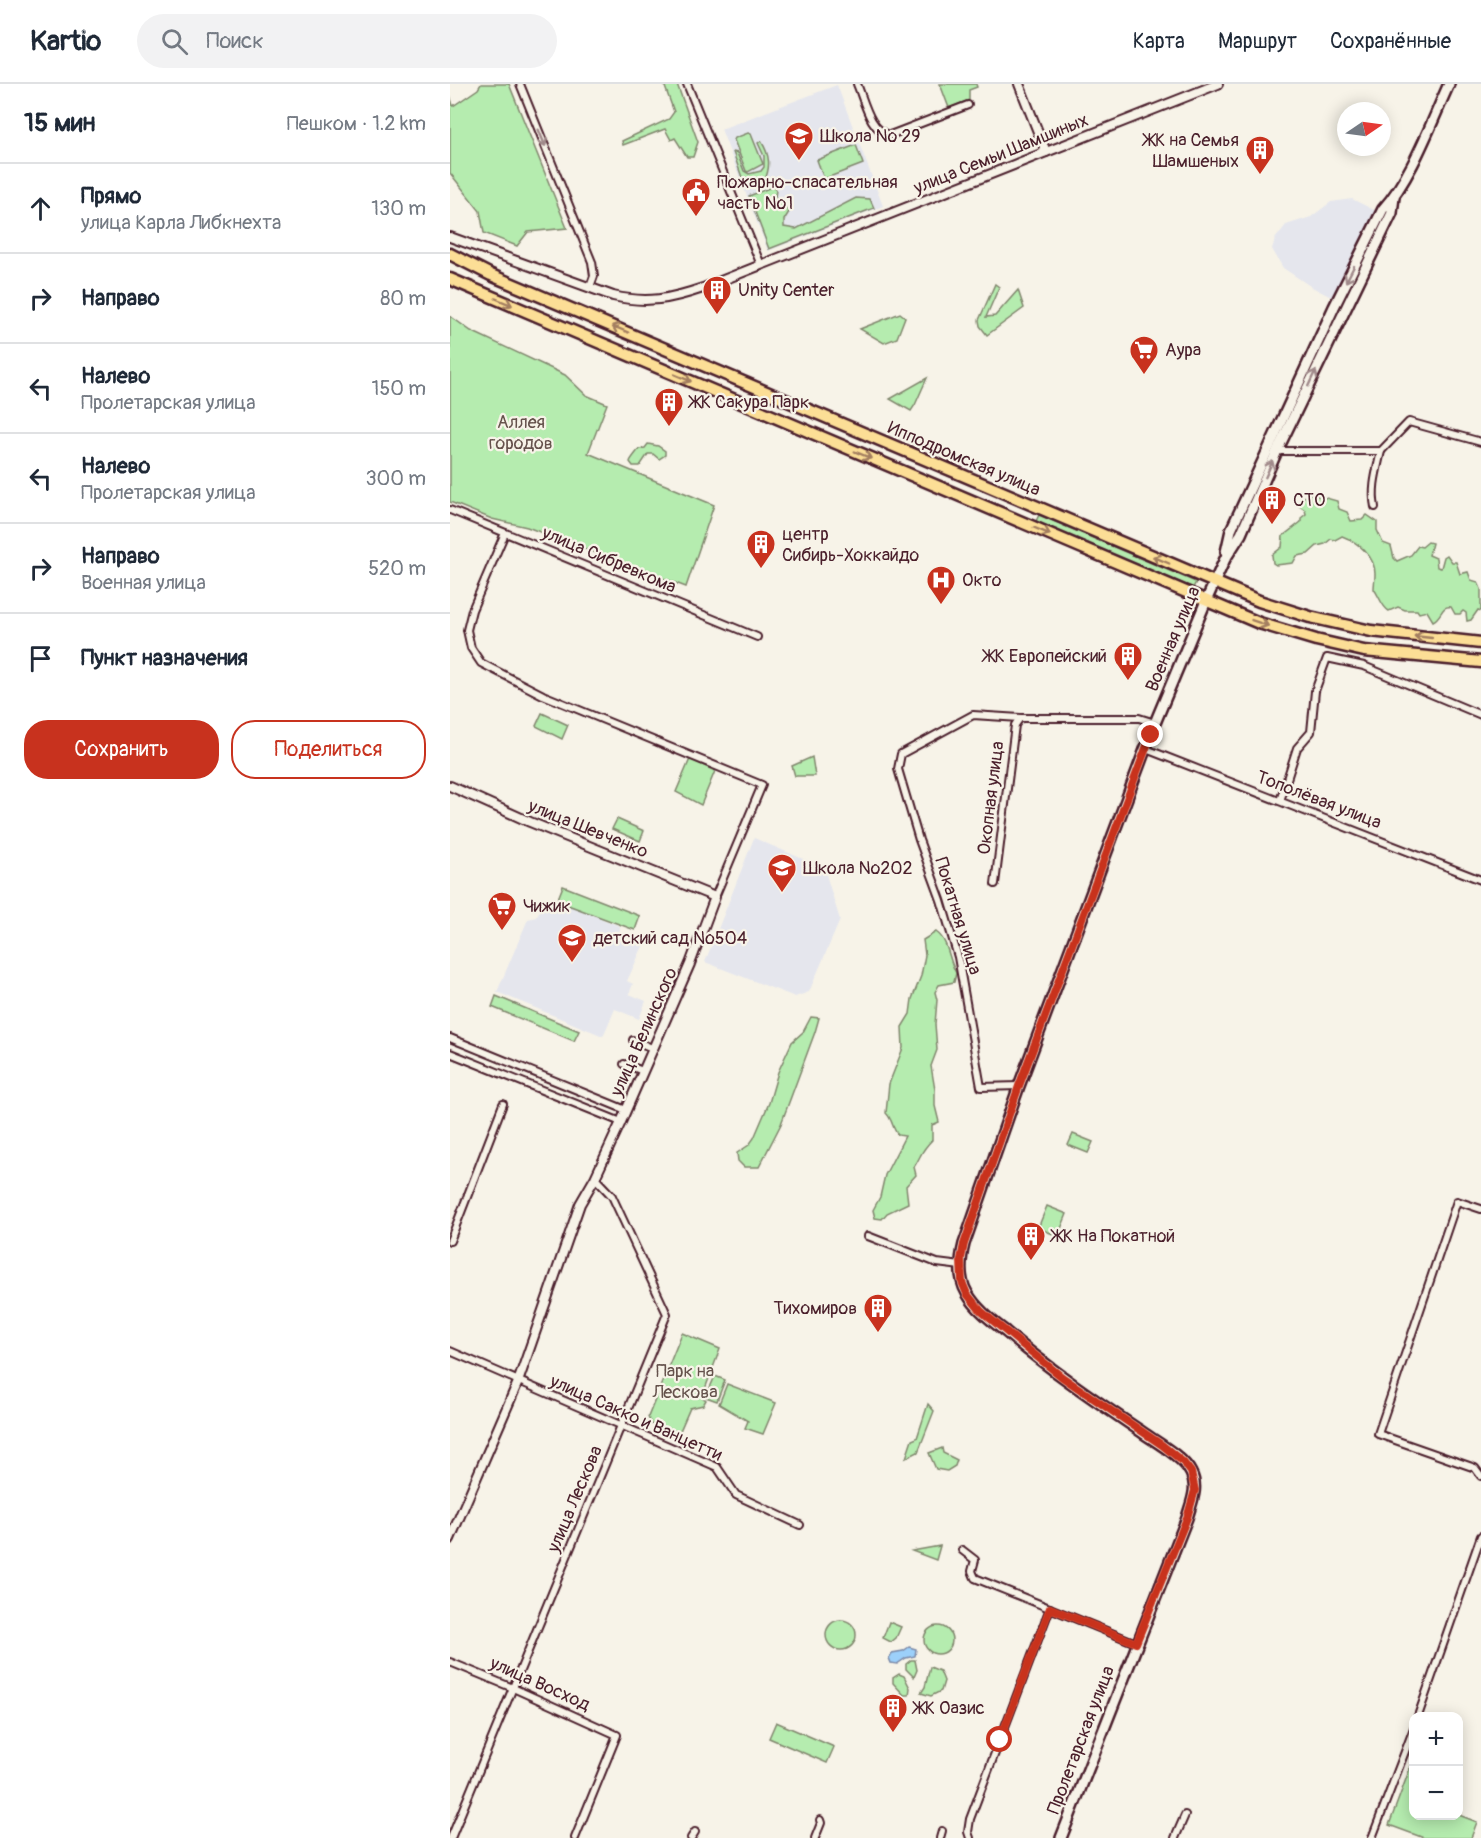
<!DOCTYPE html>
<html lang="ru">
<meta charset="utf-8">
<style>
body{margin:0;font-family:Pangolin,sans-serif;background:#f2f2f3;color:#1f2937}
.controls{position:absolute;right:18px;bottom:18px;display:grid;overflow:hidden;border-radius:12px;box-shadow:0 3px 15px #0003}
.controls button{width:54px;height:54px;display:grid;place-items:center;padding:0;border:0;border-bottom:2px solid #e0e1e3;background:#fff;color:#1f2937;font:30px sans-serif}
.compass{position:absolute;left:887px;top:18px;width:54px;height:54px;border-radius:50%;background:#fff;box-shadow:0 3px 15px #0003;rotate:77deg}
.stop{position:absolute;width:18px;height:18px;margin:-14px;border:4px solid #c8321e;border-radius:50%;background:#fff}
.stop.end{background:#c8321e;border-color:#fff;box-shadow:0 2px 6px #0008}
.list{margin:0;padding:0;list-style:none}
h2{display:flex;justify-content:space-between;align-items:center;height:78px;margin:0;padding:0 24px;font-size:26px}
h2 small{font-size:20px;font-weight:400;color:#747a83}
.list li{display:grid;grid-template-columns:39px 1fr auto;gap:18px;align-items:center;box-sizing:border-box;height:90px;padding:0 24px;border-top:2px solid #e0e1e3}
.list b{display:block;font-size:22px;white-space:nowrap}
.list p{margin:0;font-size:20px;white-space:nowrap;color:#747a83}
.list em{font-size:20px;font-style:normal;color:#747a83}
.actions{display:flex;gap:12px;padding:18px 24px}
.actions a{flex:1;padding:14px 0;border:2px solid #c8321e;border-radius:24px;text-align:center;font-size:21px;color:#c8321e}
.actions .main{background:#c8321e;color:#fff}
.icon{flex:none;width:33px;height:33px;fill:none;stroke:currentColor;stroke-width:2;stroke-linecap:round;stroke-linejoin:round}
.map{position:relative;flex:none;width:1031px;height:1754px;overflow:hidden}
header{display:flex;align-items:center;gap:36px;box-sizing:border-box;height:84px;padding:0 30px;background:#fff;border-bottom:2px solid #e0e1e3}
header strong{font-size:28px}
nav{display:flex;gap:33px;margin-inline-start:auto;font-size:21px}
.search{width:420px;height:54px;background:#f2f2f3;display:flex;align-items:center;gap:15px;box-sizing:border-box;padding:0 21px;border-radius:33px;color:#747a83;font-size:22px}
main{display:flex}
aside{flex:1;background:#fff}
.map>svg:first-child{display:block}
.built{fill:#e5e6ed}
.green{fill:#b5ecaf;stroke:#80866d;stroke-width:1.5}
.water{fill:#9cd0fa;stroke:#7b89a7;stroke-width:1.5}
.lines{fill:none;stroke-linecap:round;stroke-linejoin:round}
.minor-casing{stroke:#4a1f2b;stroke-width:10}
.tertiary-casing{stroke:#4a1f2b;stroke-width:12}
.secondary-casing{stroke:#4a1f2b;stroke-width:14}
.trunk-casing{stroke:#4a1f2b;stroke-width:15}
.minor{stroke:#f7f3e8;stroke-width:6}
.tertiary{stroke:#f7f3e8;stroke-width:8}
.secondary{stroke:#f7f3e8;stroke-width:9}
.trunk{stroke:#fcde96;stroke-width:10}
.oneway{stroke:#a0898a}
.oneway2{stroke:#a37e60}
.route{stroke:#c8321e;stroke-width:8}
.labels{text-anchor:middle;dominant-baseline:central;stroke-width:4.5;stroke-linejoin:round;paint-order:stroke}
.poi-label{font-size:18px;fill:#4a1f2b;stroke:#f7f3e8;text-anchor:start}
.street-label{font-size:18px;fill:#4a1f2b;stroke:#f7f3e8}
.park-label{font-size:18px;fill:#65524c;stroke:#f7f3e8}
</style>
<header>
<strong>Kartio</strong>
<div class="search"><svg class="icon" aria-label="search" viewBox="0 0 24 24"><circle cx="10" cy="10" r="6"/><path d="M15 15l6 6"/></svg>Поиск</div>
<nav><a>Карта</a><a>Маршрут</a><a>Сохранённые</a></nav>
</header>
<main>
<aside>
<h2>15 мин<small>Пешком · 1.2 km</small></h2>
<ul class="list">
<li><svg class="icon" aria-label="ahead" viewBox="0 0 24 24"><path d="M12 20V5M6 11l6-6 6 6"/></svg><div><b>Прямо</b><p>улица Карла Либкнехта</p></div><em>130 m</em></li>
<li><svg class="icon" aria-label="right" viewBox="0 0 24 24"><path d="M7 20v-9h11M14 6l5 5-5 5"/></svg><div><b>Направо</b></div><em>80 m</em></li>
<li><svg class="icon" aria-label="left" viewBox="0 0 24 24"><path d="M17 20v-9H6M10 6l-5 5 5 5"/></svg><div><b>Налево</b><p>Пролетарская улица</p></div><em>150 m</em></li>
<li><svg class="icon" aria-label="left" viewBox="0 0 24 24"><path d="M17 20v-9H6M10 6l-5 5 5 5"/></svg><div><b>Налево</b><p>Пролетарская улица</p></div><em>300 m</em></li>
<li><svg class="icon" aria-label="right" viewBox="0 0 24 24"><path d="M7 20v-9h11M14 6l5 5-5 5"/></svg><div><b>Направо</b><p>Военная улица</p></div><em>520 m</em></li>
<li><svg class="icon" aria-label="arrive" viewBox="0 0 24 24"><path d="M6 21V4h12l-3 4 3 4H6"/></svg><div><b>Пункт назначения</b></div></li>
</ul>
<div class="actions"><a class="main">Сохранить</a><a>Поделиться</a></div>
</aside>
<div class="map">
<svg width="1031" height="1754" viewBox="0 0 1031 1754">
<rect width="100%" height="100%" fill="#f7f3e8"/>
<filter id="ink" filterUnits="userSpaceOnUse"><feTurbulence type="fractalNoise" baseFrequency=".0167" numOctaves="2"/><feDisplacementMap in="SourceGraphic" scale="12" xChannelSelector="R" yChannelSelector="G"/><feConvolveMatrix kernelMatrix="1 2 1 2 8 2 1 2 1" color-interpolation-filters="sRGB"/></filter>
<g filter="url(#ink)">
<g class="built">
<polygon points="387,1 433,122 318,167 271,45"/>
<polygon points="902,115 926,127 883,214 860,202 833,184 822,165 825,155 836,141 861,133 881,118"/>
<polygon points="304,754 374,784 390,836 359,908 345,913 255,878"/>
<polygon points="107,817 170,842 169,857 193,862 177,897 183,900 179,910 196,917 189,935 165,925 153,952 47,908 78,835 86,833 94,820"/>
</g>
<g class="green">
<polygon points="31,0 59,0 117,144 78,148 67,162 34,149 30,127 0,89 0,11 3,22 28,5"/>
<polygon points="214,0 227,0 248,58 243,73 237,73 225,54 221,56 215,45 173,61 172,57 219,35 224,28"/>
<polygon points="490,0 526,0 527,3 519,6 519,16 499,24"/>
<polygon points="298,49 301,50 313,80 298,88 296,87 284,56 285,54"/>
<path d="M311,57C320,71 321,83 314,98L302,102H295L283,68L287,69L294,87L299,90L311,87L314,83V72L308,59Z"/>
<polygon points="406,61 413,80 374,95 367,76"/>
<polygon points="324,102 326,106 325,113 335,122 339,128 334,136 334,143 346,145 406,114 420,115 424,124 319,165 299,112"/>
<polygon points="545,200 549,203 536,233 545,232 568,206 574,224 537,251 530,242 529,236"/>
<polygon points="450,229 455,233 447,254 434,259 410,245"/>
<polygon points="0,232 21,247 115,291 136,311 157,320 138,369 264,421 236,503 77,443 42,435 0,418"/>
<polygon points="477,294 465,321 461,327 440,315"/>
<path d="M198,360L208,362L215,367V371L209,375L203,370H198L190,382H183L180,378C180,376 187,368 189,365L195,364Z"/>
<path d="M858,409L887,417L889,425L897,428L901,437L912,436L917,431L927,438V446L933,459L941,462L944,474L947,477L961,471L968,462L972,463L978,458L982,459L979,471L986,474L987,483L991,484L994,473L997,471L1002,478H1006L1010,490L1018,488L1021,496L1028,498L1031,505V527L1028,526L1021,536L1017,537L1016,529L1013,527L1010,530H1005L1001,523C991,521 992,533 983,537L977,527L969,529L967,526H955L948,523L939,527C931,522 930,513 924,505C924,500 925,496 925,490C925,472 908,458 892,452L885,456L881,455L875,460L867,462L858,470L847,472L843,479L826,481L823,479L822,471L832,463L833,452L851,438V434L856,430L855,426L849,422L850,418Z"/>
<polygon points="589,431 741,496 746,498 743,504 585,439"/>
<polygon points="92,629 118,641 112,655 86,642"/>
<polygon points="362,673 365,692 345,692 342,682"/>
<polygon points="240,675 265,687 251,721 226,708"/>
<polygon points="167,735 194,747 190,757 162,745"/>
<polygon points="113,802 190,832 185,846 107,817"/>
<path d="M486,848C499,857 498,875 506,889L504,898L489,901L485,908L487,916L485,940L487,966L481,982L485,1006V1022L489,1038L482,1041V1056C470,1068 472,1071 464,1083L466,1091L456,1102L458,1119L437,1129L432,1135L425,1134L423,1126L430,1113L435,1091L455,1052L448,1051C442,1044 443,1036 436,1029L439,1000L453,964L452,943L460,930L462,915L471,892L475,871L473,856Z"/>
<polygon points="46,912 129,947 124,957 42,923"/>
<polygon points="361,933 369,934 365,948 331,1040 309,1083 294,1083 288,1077 287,1069 299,1061 304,1054 319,1019 328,988 342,958 353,948"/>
<polygon points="623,1050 643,1058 638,1069 618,1061"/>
<polygon points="597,1122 617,1130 608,1152 588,1144"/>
<polygon points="232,1249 270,1265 252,1313 256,1316 253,1321 240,1324 229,1349 201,1340 198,1333"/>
<polygon points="265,1292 275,1296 267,1317 256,1313"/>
<polygon points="277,1300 326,1319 313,1350 295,1344 298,1337 269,1320"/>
<polygon points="478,1320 484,1327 468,1368 456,1374 462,1356 467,1354"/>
<polygon points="492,1364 493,1369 507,1376 505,1382 497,1387 486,1385 479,1369"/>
<polygon points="490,1462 486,1476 462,1467"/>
<circle cx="391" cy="1551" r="15"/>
<polygon points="439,1538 451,1543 446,1554 441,1558 433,1554"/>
<circle cx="488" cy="1556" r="14"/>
<polygon points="461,1576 465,1576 467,1586 464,1593 456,1585 456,1580"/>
<polygon points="480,1583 490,1587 494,1597 491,1607 481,1612 471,1609 475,1603"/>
<polygon points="449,1590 454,1592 460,1604 459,1611 454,1611 443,1599 443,1594"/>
<polygon points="326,1638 384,1663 377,1679 319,1654"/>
<polygon points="963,1676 964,1732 1009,1731 1027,1738 1021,1754 974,1754 939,1741"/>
</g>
<polygon class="water" points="459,1563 466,1565 465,1572 456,1574 447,1580 441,1579 439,1574 442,1569 453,1567"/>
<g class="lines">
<g class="minor-casing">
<g id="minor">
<polyline points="70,0 142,178 144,192 140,203"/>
<polyline points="237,0 311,181"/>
<path d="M407,0C414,16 420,48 440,51L518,21"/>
<polyline points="827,367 931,367"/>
<polyline points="931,367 959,338 1031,358"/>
<path d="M925,423C921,404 927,386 931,367"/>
<polyline points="0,426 307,553"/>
<polyline points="55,449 22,526 17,546 21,564 31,579 93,611 312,701 265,813"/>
<polyline points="696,665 1031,796"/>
<polyline points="830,717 847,664 861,648 865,607 877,574 914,582 1031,631"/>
<polyline points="545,800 565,641 570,634"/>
<polyline points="0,954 176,1026"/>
<polyline points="183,956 202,964"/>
<polyline points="0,969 171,1038"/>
<polyline points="174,980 193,987"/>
<polyline points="569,1002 531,1003 508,873 491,816 469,756 448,685 451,670 523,631 570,634 689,634 705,639"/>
<polyline points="1031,1125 1007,1117 928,1350 1025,1384 1031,1392"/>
<polyline points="418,1152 487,1179 511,1182"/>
<polyline points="0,1157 53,1020"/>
<polyline points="0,1267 267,1383 286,1411 350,1441"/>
<polyline points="512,1466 525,1476 522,1487 525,1494 686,1559"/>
<polyline points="0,1578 63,1604 167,1651 125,1754"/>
<polyline points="968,1632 1031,1452"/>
<polyline points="1,1754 217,1230 162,1112 145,1094"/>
<polyline points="241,1754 245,1748"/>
<polyline points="365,1754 371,1739 370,1736"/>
<polyline points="490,1754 492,1747"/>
<polyline points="520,1754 518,1748 520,1735 600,1524"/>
<polyline points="725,1754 735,1731"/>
<polyline points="922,1754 964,1644"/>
</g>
</g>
<g class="tertiary-casing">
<g id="tertiary">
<polyline points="569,0 596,68"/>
<path d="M0,153L163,212C197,220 221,215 253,204L768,0"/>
<polyline points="0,702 80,738 265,813 240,880 171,1038 145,1094 130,1120 68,1298 0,1455"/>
</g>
</g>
<g class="secondary-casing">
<g id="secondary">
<path d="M776,468L781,446L884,223L933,125C961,95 981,39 999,0"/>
<path d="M611,1754L737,1434C741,1419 749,1404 741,1389C733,1372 704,1357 689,1346C643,1315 598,1284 556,1248C542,1237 526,1225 517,1209C508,1194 510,1176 514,1160L569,1002L705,639L756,517L775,475L791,450L827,367L942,129L944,113"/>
</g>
</g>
<g class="trunk-casing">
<g id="trunk">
<polyline points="0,170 41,191 809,517 860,533 921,547 1031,559"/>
<polyline points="0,195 809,539 866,556 914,567 1031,578"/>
</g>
</g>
<use href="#minor" class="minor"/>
<use href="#tertiary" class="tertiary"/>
<use href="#secondary" class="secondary"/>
<use href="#trunk" class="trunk"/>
</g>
<defs><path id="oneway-shaft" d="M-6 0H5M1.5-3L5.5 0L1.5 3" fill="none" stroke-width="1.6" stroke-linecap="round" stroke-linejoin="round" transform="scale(1.5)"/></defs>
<g class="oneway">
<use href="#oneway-shaft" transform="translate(92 54) rotate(68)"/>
<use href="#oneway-shaft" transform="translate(900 190) rotate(117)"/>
<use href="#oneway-shaft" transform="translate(862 294) rotate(-65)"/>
<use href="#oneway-shaft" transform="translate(819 385) rotate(-66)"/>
</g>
<g class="oneway2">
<use href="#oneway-shaft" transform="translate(54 218) rotate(23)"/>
<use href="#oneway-shaft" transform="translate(170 245) rotate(-157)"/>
<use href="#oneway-shaft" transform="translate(233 294) rotate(23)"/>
<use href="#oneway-shaft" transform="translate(413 371) rotate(23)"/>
<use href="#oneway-shaft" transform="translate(592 447) rotate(23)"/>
<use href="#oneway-shaft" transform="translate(711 476) rotate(-157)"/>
<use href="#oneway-shaft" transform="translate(810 539) rotate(19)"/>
<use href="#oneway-shaft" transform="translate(973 553) rotate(-174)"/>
</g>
</g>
<g class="lines" filter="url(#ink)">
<polyline class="route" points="550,1656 600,1524 686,1559 737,1434 745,1406 741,1388 733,1378 712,1361 612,1293 531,1227 517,1210 512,1198 511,1175 514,1160 569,1002 701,651"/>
</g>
<defs>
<g id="school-pin" transform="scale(1.5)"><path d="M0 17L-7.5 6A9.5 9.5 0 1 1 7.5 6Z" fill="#c8321e" stroke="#f7f3e8"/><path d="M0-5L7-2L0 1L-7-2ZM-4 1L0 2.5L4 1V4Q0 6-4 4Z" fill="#fff"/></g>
<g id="building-pin" transform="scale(1.5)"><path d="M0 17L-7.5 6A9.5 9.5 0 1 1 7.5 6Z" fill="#c8321e" stroke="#f7f3e8"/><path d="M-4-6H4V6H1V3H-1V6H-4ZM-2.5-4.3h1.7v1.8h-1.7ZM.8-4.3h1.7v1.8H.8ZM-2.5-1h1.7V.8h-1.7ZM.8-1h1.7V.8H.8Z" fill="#fff"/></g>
<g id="civic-pin" transform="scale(1.5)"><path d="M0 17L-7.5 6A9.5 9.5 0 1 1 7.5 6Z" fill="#c8321e" stroke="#f7f3e8"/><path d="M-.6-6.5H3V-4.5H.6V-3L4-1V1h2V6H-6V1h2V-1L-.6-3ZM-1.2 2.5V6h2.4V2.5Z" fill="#fff"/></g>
<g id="supermarket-pin" transform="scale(1.5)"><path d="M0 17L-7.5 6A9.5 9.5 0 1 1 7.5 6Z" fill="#c8321e" stroke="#f7f3e8"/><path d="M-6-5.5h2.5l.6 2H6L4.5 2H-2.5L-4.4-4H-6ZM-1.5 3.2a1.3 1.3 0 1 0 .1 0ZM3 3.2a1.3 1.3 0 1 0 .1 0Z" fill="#fff"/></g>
<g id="hospital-pin" transform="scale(1.5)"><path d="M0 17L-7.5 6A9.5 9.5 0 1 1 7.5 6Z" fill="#c8321e" stroke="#f7f3e8"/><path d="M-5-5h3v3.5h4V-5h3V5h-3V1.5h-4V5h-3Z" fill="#fff"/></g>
</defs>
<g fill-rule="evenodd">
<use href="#school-pin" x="349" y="52"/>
<use href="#building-pin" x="810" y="66"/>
<use href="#civic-pin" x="246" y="108"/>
<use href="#building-pin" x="267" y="206"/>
<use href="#supermarket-pin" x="694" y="266"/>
<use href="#building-pin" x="219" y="318"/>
<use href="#building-pin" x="822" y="416"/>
<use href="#building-pin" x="311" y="460"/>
<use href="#hospital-pin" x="491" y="496"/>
<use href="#building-pin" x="678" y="572"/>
<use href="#school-pin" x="332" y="784"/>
<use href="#supermarket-pin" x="52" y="822"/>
<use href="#school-pin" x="122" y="854"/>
<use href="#building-pin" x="581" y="1152"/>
<use href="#building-pin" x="428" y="1224"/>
<use href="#building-pin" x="443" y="1624"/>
</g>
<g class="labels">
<g class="poi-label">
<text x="370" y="52">Школа № 29</text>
<text x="789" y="56" text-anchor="end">ЖК на Семья<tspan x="789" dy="21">Шамшеных</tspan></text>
<text x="267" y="98">Пожарно-спасательная<tspan x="267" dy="21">часть №1</tspan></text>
<text x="288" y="206">Unity Center</text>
<text x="715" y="266">Аура</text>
<text x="240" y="318">ЖК Сакура Парк</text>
<text x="843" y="416">СТО</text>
<text x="332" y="450">центр<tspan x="332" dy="21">Сибирь-Хоккайдо</tspan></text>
<text x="512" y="496">Окто</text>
<text x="657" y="572" text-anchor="end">ЖК Европейский</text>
<text x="353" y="784">Школа №202</text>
<text x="73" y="822">Чижик</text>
<text x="143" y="854">детский сад №504</text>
<text x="602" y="1152">ЖК На Покатной</text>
<text x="407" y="1224" text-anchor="end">Тихомиров</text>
<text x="464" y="1624">ЖК Оазис</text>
</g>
<g class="street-label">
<text transform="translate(551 70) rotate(-22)">улица Семьи Шамшиных</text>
<text transform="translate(514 375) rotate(23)">Ипподромская улица</text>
<text transform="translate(159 476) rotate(23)">улица Сибревкома</text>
<text transform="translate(723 555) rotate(-67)">Военная улица</text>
<text transform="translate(541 714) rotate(-83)">Окопная улица</text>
<text transform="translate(869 716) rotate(21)">Тополёвая улица</text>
<text transform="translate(138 745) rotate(22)">улица Шевченко</text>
<text transform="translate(508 832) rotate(73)">Покатная улица</text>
<text transform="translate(194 948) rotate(-66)">улица Белинского</text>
<text transform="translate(186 1334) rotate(24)">улица Сакко и Ванцетти</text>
<text transform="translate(125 1415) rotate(-67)">улица Лескова</text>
<text transform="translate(90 1600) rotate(24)">улица Восход</text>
<text transform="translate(631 1656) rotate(-69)">Пролетарская улица</text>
</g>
<g class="park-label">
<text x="71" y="338">Аллея<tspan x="71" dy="21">городов</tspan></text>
<text x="235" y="1287">Парк на<tspan x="235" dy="21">Лескова</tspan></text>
</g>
</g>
</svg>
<div class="controls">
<button>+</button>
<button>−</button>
</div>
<svg class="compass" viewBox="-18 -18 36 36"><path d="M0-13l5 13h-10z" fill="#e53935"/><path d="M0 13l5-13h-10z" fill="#747a83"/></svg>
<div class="stop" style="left:550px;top:1656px"></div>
<div class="stop end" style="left:701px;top:651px"></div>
</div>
</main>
